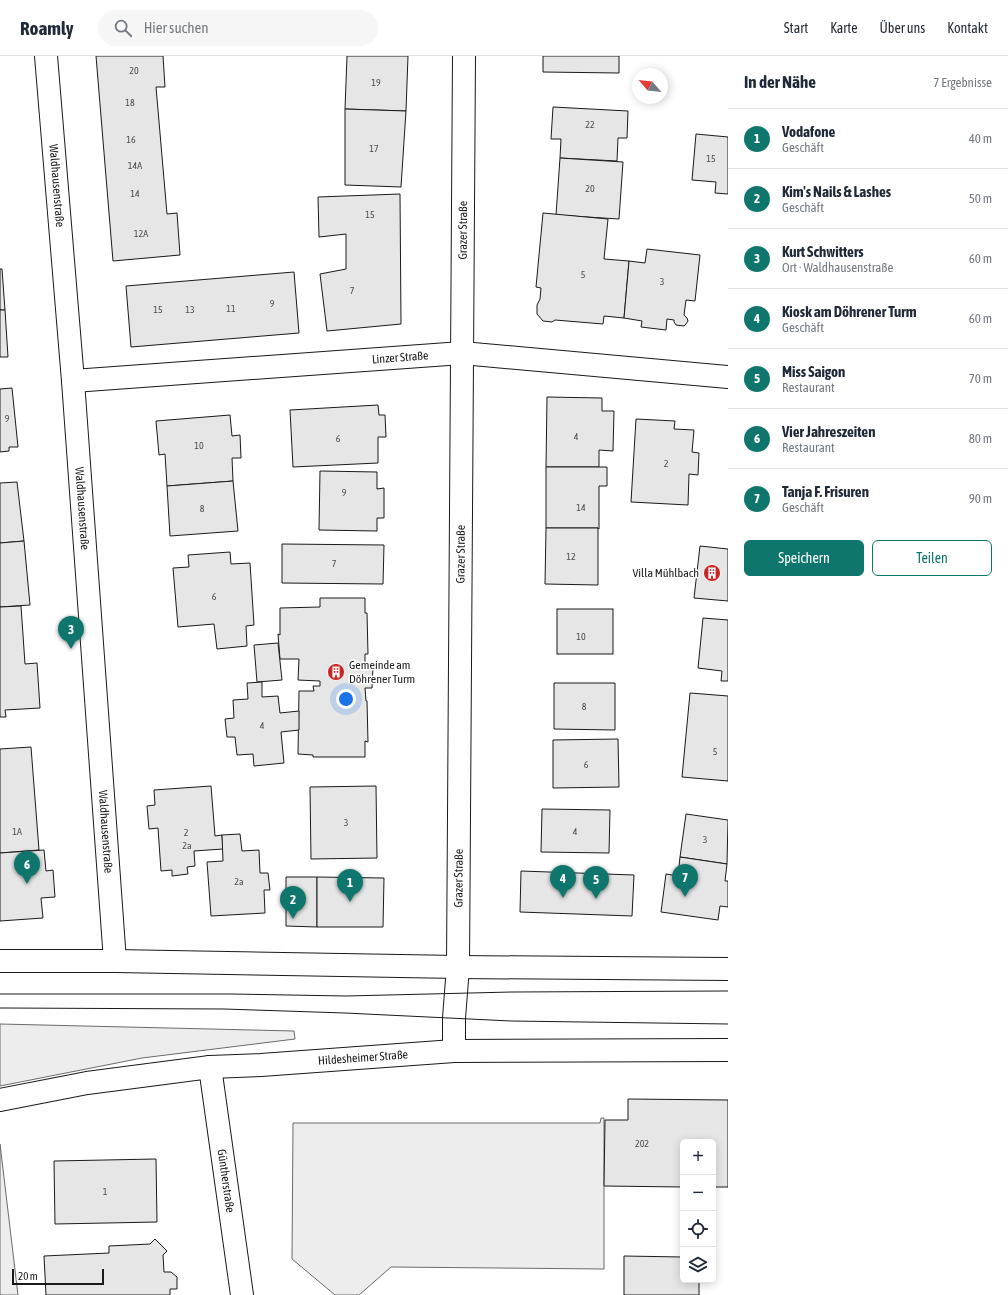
<!DOCTYPE html>
<html lang="de">
<meta charset="utf-8">
<style>
body{margin:0;font-family:"Asap Condensed",sans-serif;background:#f6f6f7;color:#1f2937}
.controls{position:absolute;right:12px;bottom:12px;display:grid;overflow:hidden;border-radius:6px;box-shadow:0 2px 10px #0003}
.controls button{width:36px;height:36px;display:grid;place-items:center;padding:0;border:0;border-bottom:1px solid #e0e1e3;background:#fff;color:#1f2937;font:20px sans-serif}
.compass{position:absolute;left:632px;top:12px;width:36px;height:36px;border-radius:50%;background:#fff;box-shadow:0 2px 10px #0003;rotate:298deg}
.scale{position:absolute;left:12px;bottom:10px;width:92px;box-sizing:border-box;padding-left:4px;border:2px solid #1a1a1a;border-top:0;font-size:11px;line-height:14px;white-space:nowrap;color:#1a1a1a;-webkit-text-stroke:3px #fff;paint-order:stroke}
.you{position:absolute;left:346px;top:643px;width:14px;height:14px;margin:-10px;border:3px solid #fff;border-radius:50%;background:#1a73e8;box-shadow:0 0 0 6px #1a73e833}
.badge{display:grid;place-items:center;width:26px;height:26px;border-radius:50%;background:#0f766e;color:#fff;font-size:13px;font-weight:700}
.pin{position:absolute;translate:-50% -33px;filter:drop-shadow(0 1px 2px #0008)}
.pin::after{content:'';position:absolute;top:21px;width:14px;height:12px;background:inherit;clip-path:polygon(0 0,100% 0,50% 100%)}
.list{margin:0;padding:0;list-style:none}
h2{display:flex;justify-content:space-between;align-items:center;height:52px;margin:0;padding:0 16px;font-size:17px}
h2 small{font-size:13px;font-weight:400;color:#747a83}
.list li{display:grid;grid-template-columns:26px 1fr auto;gap:12px;align-items:center;box-sizing:border-box;height:60px;padding:0 16px;border-top:1px solid #e0e1e3}
.list b{display:block;font-size:15px;white-space:nowrap}
.list p{margin:0;font-size:13px;white-space:nowrap;color:#747a83}
.list em{font-size:13px;font-style:normal;color:#747a83}
.actions{display:flex;gap:8px;padding:12px 16px}
.actions a{flex:1;padding:9px 0;border:1px solid #0f766e;border-radius:6px;text-align:center;font-size:14px;color:#0f766e}
.actions .main{background:#0f766e;color:#fff}
.icon{flex:none;width:22px;height:22px;fill:none;stroke:currentColor;stroke-width:2;stroke-linecap:round;stroke-linejoin:round}
.map{position:relative;flex:none;width:728px;height:1239px;overflow:hidden}
header{display:flex;align-items:center;gap:24px;box-sizing:border-box;height:56px;padding:0 20px;background:#fff;border-bottom:1px solid #e0e1e3}
header strong{font-size:19px}
nav{display:flex;gap:22px;margin-inline-start:auto;font-size:14px}
.search{width:280px;height:36px;background:#f6f6f7;display:flex;align-items:center;gap:10px;box-sizing:border-box;padding:0 14px;border-radius:22px;color:#747a83;font-size:15px}
main{display:flex}
aside{flex:1;background:#fff}
.map>svg:first-child{display:block}
.built{fill:#ededed;stroke:#6a6a6a}
.building{fill:#e6e6e6;stroke:#1a1a1a}
.lines{fill:none;stroke-linecap:round;stroke-linejoin:round}
.minor-casing{stroke:#1a1a1a;stroke-width:24}
.major-casing{stroke:#1a1a1a;stroke-width:24}
.minor{stroke:#fff;stroke-width:22}
.major{stroke:#fff;stroke-width:22}
.tram{stroke:#1a1a1a;stroke-width:1}
.labels{text-anchor:middle;dominant-baseline:central;stroke-width:3;stroke-linejoin:round;paint-order:stroke}
.number-label{font-size:10px;fill:#4d4d4d}
.street-label{font-size:12px;fill:#1a1a1a;stroke:#fff}
.poi-label{font-size:12px;fill:#1a1a1a;stroke:#fff;text-anchor:end}
</style>
<header>
<strong>Roamly</strong>
<div class="search"><svg class="icon" aria-label="search" viewBox="0 0 24 24"><circle cx="10" cy="10" r="6"/><path d="M15 15l6 6"/></svg>Hier suchen</div>
<nav><a>Start</a><a>Karte</a><a>Über uns</a><a>Kontakt</a></nav>
</header>
<main>
<div class="map">
<svg width="728" height="1239" viewBox="0 0 728 1239">
<rect width="100%" height="100%" fill="#fff"/>
<g class="built">
<polygon points="0,968 294,975 295,983 142,1002 0,1030"/>
<polygon points="601,1062 604,1062 604,1213 391,1211 359,1239 335,1239 292,1203 293,1067 600,1067"/>
<polygon points="0,1088 18,1239 0,1239"/>
</g>
<g class="building">
<polygon points="96,0 163,0 165,31 156,31 167,158 177,157 180,199 113,205"/>
<polygon points="347,0 408,0 406,55 345,53"/>
<polygon points="543,0 619,0 619,17 543,16"/>
<polygon points="553,51 628,55 627,82 618,82 617,105 560,102 561,83 551,83"/>
<polygon points="345,53 406,55 401,131 345,129"/>
<polygon points="696,78 728,81 728,138 715,137 716,126 692,124"/>
<polygon points="560,102 623,106 619,163 556,159"/>
<polygon points="400,138 401,268 327,275 320,218 346,213 346,178 319,181 318,141"/>
<polygon points="543,157 608,163 604,203 629,205 624,262 604,260 603,268 555,264 552,266 543,265 537,258 537,249 540,243 541,232 536,231"/>
<polygon points="647,193 700,199 695,245 686,244 684,259 687,262 688,265 686,268 684,270 676,269 674,266 674,264 667,263 666,274 641,271 642,265 624,262 629,205 645,207"/>
<polygon points="0,213 2,213 5,254 0,254"/>
<polygon points="294,216 299,277 131,291 126,230"/>
<polygon points="0,254 5,254 8,301 0,301"/>
<polygon points="12,332 18,391 9,391 9,395 0,396 0,333"/>
<polygon points="547,341 602,342 602,355 614,355 613,395 599,394 599,411 546,411"/>
<polygon points="378,349 379,359 385,359 386,381 378,381 378,407 293,411 290,354"/>
<polygon points="230,359 232,380 240,379 241,402 232,402 233,425 167,430 165,398 159,399 156,365"/>
<polygon points="636,363 675,365 674,373 694,374 692,396 699,397 698,419 689,418 688,449 631,446"/>
<polygon points="546,411 607,411 607,430 599,430 599,473 598,472 546,472"/>
<polygon points="320,415 377,416 377,433 384,432 384,462 377,462 377,475 319,474"/>
<polygon points="233,425 238,475 170,480 167,430"/>
<polygon points="17,426 24,485 0,487 0,427"/>
<polygon points="546,472 598,472 598,529 545,528"/>
<polygon points="24,485 30,549 0,551 0,487"/>
<polygon points="282,488 384,489 383,528 282,527"/>
<polygon points="700,490 728,493 728,545 694,542"/>
<polygon points="230,496 231,508 250,507 254,569 246,570 247,590 217,593 214,568 178,571 173,512 189,511 188,499"/>
<polygon points="320,542 365,542 365,557 367,557 368,598 365,598 365,611 373,611 372,632 365,632 366,645 367,645 368,686 365,685 365,701 313,701 313,699 298,698 299,635 314,635 313,630 320,630 320,625 298,624 299,603 280,603 278,578 280,579 280,552 320,551"/>
<polygon points="21,550 25,608 37,607 40,652 5,654 6,661 0,661 0,551"/>
<rect x="557" y="553" width="56" height="45"/>
<polygon points="703,562 728,564 728,625 721,625 722,615 698,612"/>
<polygon points="278,587 282,624 257,626 254,589"/>
<polygon points="262,626 262,641 278,640 280,657 299,655 299,674 281,676 284,707 254,710 253,698 237,699 235,681 227,681 225,663 234,662 233,644 248,643 247,627"/>
<polygon points="554,627 615,627 615,674 554,673"/>
<polygon points="690,637 728,640 728,725 682,721"/>
<polygon points="618,683 619,731 553,732 553,684"/>
<polygon points="31,691 39,794 0,797 0,693"/>
<polygon points="211,730 215,780 222,779 223,793 194,795 195,810 187,811 188,818 172,820 172,814 161,815 158,772 149,773 147,750 155,749 154,734"/>
<polygon points="376,730 377,802 311,803 310,731"/>
<polygon points="542,753 610,754 609,797 541,796"/>
<polygon points="686,758 728,764 727,808 680,801"/>
<polygon points="240,778 242,795 259,794 260,817 268,817 270,834 264,834 265,857 211,860 207,806 223,805 222,779"/>
<polygon points="44,794 46,815 53,814 55,841 41,842 43,862 0,865 0,797"/>
<polygon points="680,801 727,808 725,825 728,825 728,851 720,850 718,864 661,856 666,818 678,820"/>
<polygon points="521,815 634,819 632,860 520,856"/>
<polygon points="286,821 317,821 317,871 286,870"/>
<polygon points="317,821 384,822 383,871 317,871"/>
<polygon points="628,1043 728,1044 728,1131 713,1131 713,1086 683,1086 683,1131 604,1130 605,1064 628,1064"/>
<polygon points="156,1103 157,1166 55,1168 54,1105"/>
<polygon points="155,1183 167,1195 163,1199 164,1216 171,1216 177,1221 177,1233 170,1233 170,1239 46,1239 44,1200 109,1197 109,1190 150,1188"/>
<polygon points="624,1200 683,1201 683,1224 699,1224 699,1239 624,1239"/>
</g>
<g class="lines">
<g class="minor-casing">
<g id="minor">
<path id="s1" d="M46,0L73,325L115,905"/>
<path id="s2" d="M73,325L462,297L728,321"/>
<path id="s3" d="M454,995V962L458,911L464,0"/>
<path id="s4" d="M210,1011L242,1239"/>
</g>
</g>
<g class="major-casing">
<g id="major">
<polyline points="0,905 115,905 458,911 728,913"/>
<path id="s5" d="M0,1044L87,1027L210,1011L261,1009L454,995L728,994"/>
</g>
</g>
<use href="#minor" class="minor"/>
<use href="#major" class="major"/>
<g class="tram">
<polyline points="0,938 231,938 346,940 512,936 728,935"/>
<polyline points="0,952 224,953 345,957 511,965 728,968"/>
</g>
</g>
<defs>
<g id="building-disc" transform="scale(0.9)"><circle r="9.5" fill="#c62828" stroke="#fff"/><path d="M-4-6H4V6H1V3H-1V6H-4ZM-2.5-4.3h1.7v1.8h-1.7ZM.8-4.3h1.7v1.8H.8ZM-2.5-1h1.7V.8h-1.7ZM.8-1h1.7V.8H.8Z" fill="#fff"/></g>
</defs>
<g fill-rule="evenodd">
<use href="#building-disc" x="712" y="517"/>
<use href="#building-disc" x="336" y="616"/>
</g>
<g class="labels">
<g class="number-label">
<text x="134" y="14">20</text>
<text x="376" y="26">19</text>
<text x="130" y="46">18</text>
<text x="590" y="68">22</text>
<text x="131" y="83">16</text>
<text x="374" y="92">17</text>
<text x="711" y="102">15</text>
<text x="135" y="109">14A</text>
<text x="590" y="132">20</text>
<text x="135" y="137">14</text>
<text x="370" y="158">15</text>
<text x="141" y="177">12A</text>
<text x="583" y="218">5</text>
<text x="662" y="225">3</text>
<text x="352" y="234">7</text>
<text x="272" y="247">9</text>
<text x="231" y="252">11</text>
<text x="158" y="253">15</text>
<text x="190" y="253">13</text>
<text x="7" y="362">9</text>
<text x="576" y="380">4</text>
<text x="338" y="382">6</text>
<text x="199" y="389">10</text>
<text x="666" y="407">2</text>
<text x="344" y="436">9</text>
<text x="581" y="451">14</text>
<text x="202" y="452">8</text>
<text x="571" y="500">12</text>
<text x="334" y="507">7</text>
<text x="214" y="540">6</text>
<text x="581" y="580">10</text>
<text x="584" y="650">8</text>
<text x="262" y="669">4</text>
<text x="715" y="695">5</text>
<text x="586" y="708">6</text>
<text x="346" y="766">3</text>
<text x="17" y="775">1A</text>
<text x="575" y="775">4</text>
<text x="186" y="776">2</text>
<text x="705" y="783">3</text>
<text x="187" y="789">2a</text>
<text x="239" y="825">2a</text>
<text x="642" y="1087">202</text>
<text x="105" y="1135">1</text>
</g>
<g class="street-label">
<text stroke="none"><textPath href="#s1" startOffset="130">Waldhausenstraße</textPath></text>
<text stroke="none"><textPath href="#s3" startOffset="821">Grazer Straße</textPath></text>
<text stroke="none"><textPath href="#s2" startOffset="328">Linzer Straße</textPath></text>
<text stroke="none"><textPath href="#s1" startOffset="454">Waldhausenstraße</textPath></text>
<text stroke="none"><textPath href="#s3" startOffset="497">Grazer Straße</textPath></text>
<text stroke="none"><textPath href="#s1" startOffset="778">Waldhausenstraße</textPath></text>
<text stroke="none"><textPath href="#s3" startOffset="173">Grazer Straße</textPath></text>
<text stroke="none"><textPath href="#s5" startOffset="366">Hildesheimer Straße</textPath></text>
<text stroke="none"><textPath href="#s4" startOffset="115">Güntherstraße</textPath></text>
</g>
<g class="poi-label">
<text x="699" y="517">Villa Mühlbach</text>
<text x="349" y="609" text-anchor="start">Gemeinde am<tspan x="349" dy="14">Döhrener Turm</tspan></text>
</g>
</g>
</svg>
<div class="controls">
<button>+</button>
<button>−</button>
<button><svg class="icon" aria-label="locate" viewBox="0 0 24 24"><circle cx="12" cy="12" r="6"/><path d="M12 2v4M12 18v4M2 12h4M18 12h4"/></svg></button>
<button><svg class="icon" aria-label="layers" viewBox="0 0 24 24"><path d="M12 4l9 5-9 5-9-5zM3 14l9 5 9-5"/></svg></button>
</div>
<svg class="compass" viewBox="-18 -18 36 36"><path d="M0-13l5 13h-10z" fill="#e53935"/><path d="M0 13l5-13h-10z" fill="#747a83"/></svg>
<div class="scale">20 m</div>
<div class="you"></div>
<div class="pin badge" style="left:350px;top:846px">1</div>
<div class="pin badge" style="left:293px;top:863px">2</div>
<div class="pin badge" style="left:71px;top:593px">3</div>
<div class="pin badge" style="left:563px;top:842px">4</div>
<div class="pin badge" style="left:596px;top:843px">5</div>
<div class="pin badge" style="left:27px;top:828px">6</div>
<div class="pin badge" style="left:685px;top:841px">7</div>
</div>
<aside>
<h2>In der Nähe<small>7 Ergebnisse</small></h2>
<ul class="list">
<li><span class="badge">1</span><div><b>Vodafone</b><p>Geschäft</p></div><em>40 m</em></li>
<li><span class="badge">2</span><div><b>Kim's Nails &amp; Lashes</b><p>Geschäft</p></div><em>50 m</em></li>
<li><span class="badge">3</span><div><b>Kurt Schwitters</b><p>Ort · Waldhausenstraße</p></div><em>60 m</em></li>
<li><span class="badge">4</span><div><b>Kiosk am Döhrener Turm</b><p>Geschäft</p></div><em>60 m</em></li>
<li><span class="badge">5</span><div><b>Miss Saigon</b><p>Restaurant</p></div><em>70 m</em></li>
<li><span class="badge">6</span><div><b>Vier Jahreszeiten</b><p>Restaurant</p></div><em>80 m</em></li>
<li><span class="badge">7</span><div><b>Tanja F. Frisuren</b><p>Geschäft</p></div><em>90 m</em></li>
</ul>
<div class="actions"><a class="main">Speichern</a><a>Teilen</a></div>
</aside>
</main>
